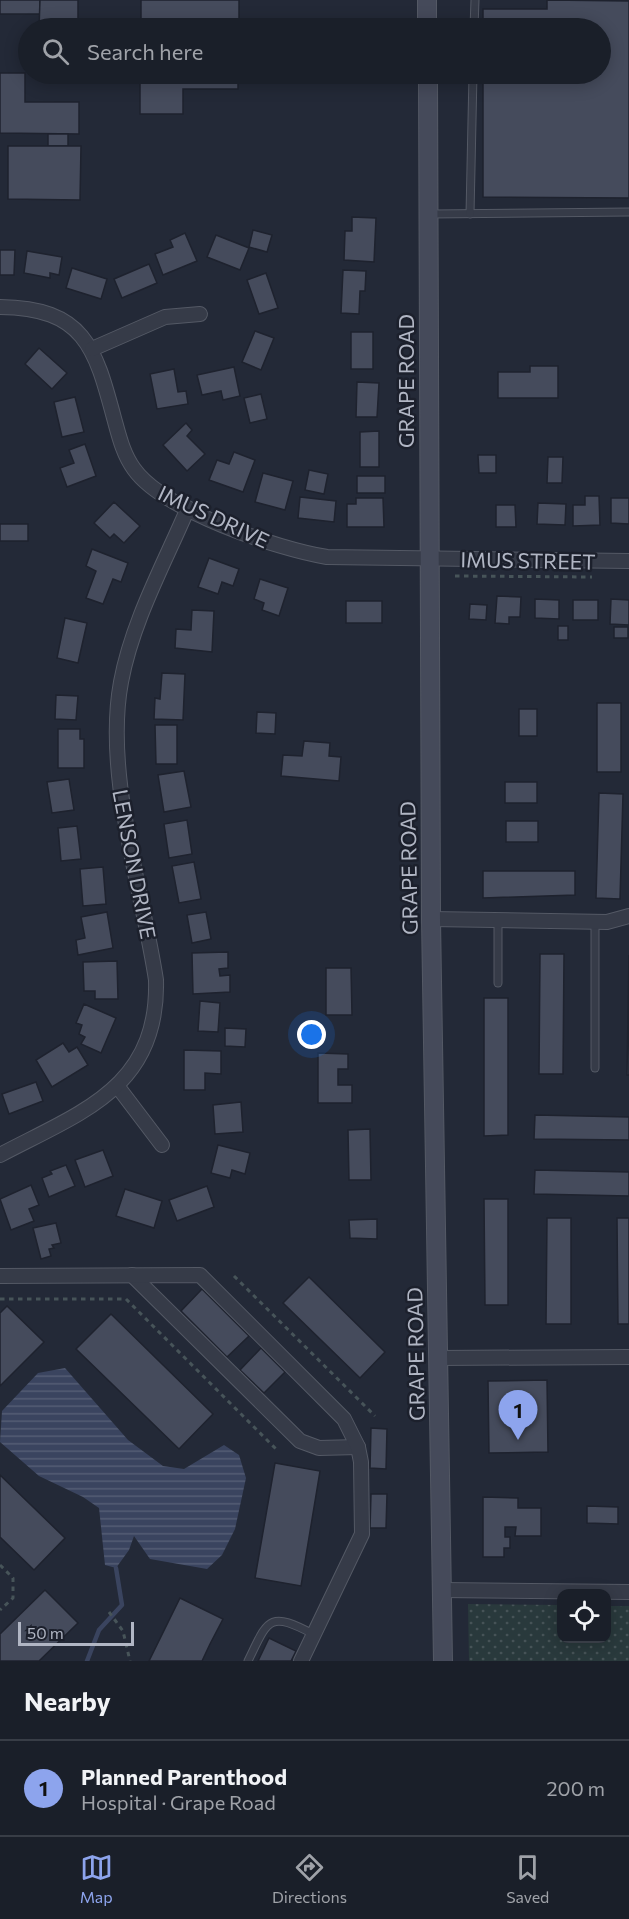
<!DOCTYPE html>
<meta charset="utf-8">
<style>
body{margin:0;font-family:Commissioner,sans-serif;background:#272c35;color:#f1f3f6}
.controls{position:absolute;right:18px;bottom:18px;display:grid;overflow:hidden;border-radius:12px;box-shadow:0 3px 15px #0003}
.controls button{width:54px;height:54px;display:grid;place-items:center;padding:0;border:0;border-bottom:2px solid #383d46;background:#1a1f29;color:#f1f3f6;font:30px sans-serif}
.scale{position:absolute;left:18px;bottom:15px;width:116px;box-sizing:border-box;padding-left:6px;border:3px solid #b1b6c4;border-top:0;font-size:16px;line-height:21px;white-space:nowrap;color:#b1b6c4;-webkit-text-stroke:4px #1c202c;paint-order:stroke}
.you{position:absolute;left:312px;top:1035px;width:21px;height:21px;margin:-15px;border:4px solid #fff;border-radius:50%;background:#1a73e8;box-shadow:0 0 0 9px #1a73e833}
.badge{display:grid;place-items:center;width:39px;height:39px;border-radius:50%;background:#8da4ed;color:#111;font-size:20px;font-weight:700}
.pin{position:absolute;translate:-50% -50px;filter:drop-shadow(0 2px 3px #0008)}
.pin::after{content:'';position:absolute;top:32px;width:21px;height:18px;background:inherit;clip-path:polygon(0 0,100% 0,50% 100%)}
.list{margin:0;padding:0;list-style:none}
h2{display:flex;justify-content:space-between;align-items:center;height:78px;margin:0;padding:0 24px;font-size:26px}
h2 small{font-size:20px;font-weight:400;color:#9fa2a8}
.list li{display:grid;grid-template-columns:39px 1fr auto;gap:18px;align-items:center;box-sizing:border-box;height:96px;padding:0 24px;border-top:2px solid #383d46}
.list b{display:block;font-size:22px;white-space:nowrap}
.list p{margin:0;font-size:20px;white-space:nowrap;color:#9fa2a8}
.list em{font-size:20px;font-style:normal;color:#9fa2a8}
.icon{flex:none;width:33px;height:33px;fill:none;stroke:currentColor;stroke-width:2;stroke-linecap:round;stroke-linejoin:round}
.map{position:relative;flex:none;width:629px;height:1661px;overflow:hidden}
.search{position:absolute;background:#1a1f29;box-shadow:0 3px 15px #0003;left:18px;right:18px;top:18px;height:66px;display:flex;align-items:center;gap:15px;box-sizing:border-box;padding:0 21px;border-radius:33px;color:#9fa2a8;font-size:22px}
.sheet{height:174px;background:#1a1f29}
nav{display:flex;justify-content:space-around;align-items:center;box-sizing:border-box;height:84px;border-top:2px solid #383d46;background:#1a1f29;font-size:16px;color:#9fa2a8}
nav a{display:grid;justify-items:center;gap:3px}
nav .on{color:#8da4ed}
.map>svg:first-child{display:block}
.grass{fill:url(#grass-dots)}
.water{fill:url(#water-rules)}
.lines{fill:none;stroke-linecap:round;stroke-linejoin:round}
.stream{stroke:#3a445f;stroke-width:4.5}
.building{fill:#454b5c;stroke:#1e222e;stroke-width:1.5}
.lane-casing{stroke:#545965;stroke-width:9}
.street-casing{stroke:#545965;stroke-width:16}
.secondary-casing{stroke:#545965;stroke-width:20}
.path{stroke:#475459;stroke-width:3;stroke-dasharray:4.5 4.5;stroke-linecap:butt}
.lane{stroke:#363b48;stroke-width:7}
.street{stroke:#363b48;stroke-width:14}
.secondary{stroke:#454a5a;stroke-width:18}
.labels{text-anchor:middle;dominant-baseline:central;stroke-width:5;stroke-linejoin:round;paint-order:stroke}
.street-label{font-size:21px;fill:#b1b6c4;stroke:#1c202c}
</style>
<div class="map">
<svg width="629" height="1661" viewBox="0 0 629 1661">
<defs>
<pattern id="grass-dots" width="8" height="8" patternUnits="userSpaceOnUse" patternTransform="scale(1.5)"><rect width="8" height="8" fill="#29393c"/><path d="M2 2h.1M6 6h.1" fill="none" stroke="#465357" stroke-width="1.8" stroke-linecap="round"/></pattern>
<pattern id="water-rules" width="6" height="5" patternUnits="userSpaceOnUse" patternTransform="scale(1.5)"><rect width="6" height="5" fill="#3a445f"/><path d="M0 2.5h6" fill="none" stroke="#545d74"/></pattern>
</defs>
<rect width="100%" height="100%" fill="#232937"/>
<polygon class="grass" points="468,1604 561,1605 562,1638 606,1638 607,1606 629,1606 629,1661 469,1661"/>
<polygon class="water" points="65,1368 128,1440 163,1466 184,1469 224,1445 239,1455 246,1478 235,1529 222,1555 207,1569 150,1559 134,1536 129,1550 116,1568 105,1565 99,1508 83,1497 39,1476 0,1442 2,1411 38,1373"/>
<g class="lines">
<polyline class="stream" points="87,1661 99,1630 122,1605 116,1568"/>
</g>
<g class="building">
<rect x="0" y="0" width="40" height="14"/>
<polygon points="40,0 78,0 78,28 39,28"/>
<rect x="141" y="0" width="98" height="28"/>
<polygon points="547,0 629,1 629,198 483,197 483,74 600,74 600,28 483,28 483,9 547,9"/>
<polygon points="0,73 25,73 25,102 79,102 79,134 0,133"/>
<rect x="39" y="74" width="39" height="5"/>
<polygon points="140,74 238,74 238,89 183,89 183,114 140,114"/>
<rect x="48" y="134" width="20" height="12"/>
<polygon points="8,146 81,146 80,200 8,199"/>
<polygon points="352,217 376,218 374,262 344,260 345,231 352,231"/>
<polygon points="253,230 272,235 267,252 249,247"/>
<polygon points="185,233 197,261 163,275 155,254 173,247 170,240"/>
<polygon points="216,235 249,248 240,270 207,257"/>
<polygon points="0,250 15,250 14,275 0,275"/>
<polygon points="27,251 62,257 59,275 50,273 50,278 24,273"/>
<polygon points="149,264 157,283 122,298 114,279"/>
<polygon points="72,268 107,279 101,299 66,288"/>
<polygon points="343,270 366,271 365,291 360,291 359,314 341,313"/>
<polygon points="266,273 278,308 259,314 247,280"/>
<polygon points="255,331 274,338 261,370 242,362"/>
<rect x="351" y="332" width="22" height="37"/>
<polygon points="39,348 67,373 52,389 25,364"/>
<polygon points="530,366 558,366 558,398 498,398 498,372 530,372"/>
<polygon points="234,367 240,396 223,400 221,391 202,395 197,375"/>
<polygon points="174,369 178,392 186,391 188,404 157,409 150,374"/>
<polygon points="357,382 379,383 377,417 356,417"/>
<polygon points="261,394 267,419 250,423 244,398"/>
<polygon points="75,397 84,432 62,437 54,402"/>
<polygon points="186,423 192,430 187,436 205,454 187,471 163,445"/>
<polygon points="379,431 379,467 360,467 360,432"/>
<polygon points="85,444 96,476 67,487 60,468 74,463 69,450"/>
<polygon points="234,452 255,460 243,492 209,480 217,460 229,464"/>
<polygon points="478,455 496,455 496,473 479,473"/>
<polygon points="548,457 563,457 562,483 547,483"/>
<polygon points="309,470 328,474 324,494 305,490"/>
<polygon points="263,473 293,481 285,510 255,502"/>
<rect x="357" y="476" width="28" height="17"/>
<polygon points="585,496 599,496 600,525 573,526 573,505 585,505"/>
<polygon points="300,497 336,501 334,522 298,518"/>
<polygon points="356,498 383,498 384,527 347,527 347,504 356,504"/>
<polygon points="611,498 629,498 629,524 611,523"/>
<polygon points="114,502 140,526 124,543 114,534 110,538 94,523"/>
<polygon points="538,503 566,504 565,525 537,524"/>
<polygon points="496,505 515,505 516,527 496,527"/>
<rect x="0" y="524" width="28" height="17"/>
<polygon points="92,549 128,563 121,582 113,579 103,604 86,598 96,571 86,566"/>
<polygon points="209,558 239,569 233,586 222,582 218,594 198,587"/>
<polygon points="260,579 288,588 279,616 262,610 264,603 254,599"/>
<polygon points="497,596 521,597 520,617 509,617 509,624 495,623"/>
<polygon points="535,599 559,600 559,619 535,618"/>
<polygon points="611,599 629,600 629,625 610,624"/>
<rect x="573" y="600" width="25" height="20"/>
<rect x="346" y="601" width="36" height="22"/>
<polygon points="470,604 487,605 486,620 469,619"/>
<polygon points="192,610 214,611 212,652 175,648 176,629 191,630"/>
<polygon points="65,618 87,623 78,663 57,658"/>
<rect x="558" y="626" width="10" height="14"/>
<rect x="614" y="627" width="14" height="11"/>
<polygon points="162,673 185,674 183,720 154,719 155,698 160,699"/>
<polygon points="56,695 78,696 76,720 55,719"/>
<rect x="597" y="703" width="24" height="69"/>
<rect x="519" y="709" width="18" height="27"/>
<polygon points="257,712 276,713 275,734 256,733"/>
<polygon points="155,725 177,725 177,764 156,764"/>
<polygon points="58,729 80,729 80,739 84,739 84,768 58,768"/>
<polygon points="304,741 330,743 329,756 341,757 339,781 281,776 283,755 302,756"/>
<polygon points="184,771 191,807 164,812 158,775"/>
<polygon points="69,779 74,810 52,813 47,782"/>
<rect x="505" y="782" width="32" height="21"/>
<polygon points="599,793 623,794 620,899 596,898"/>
<polygon points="187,820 192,854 169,858 164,824"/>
<rect x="506" y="821" width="32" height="21"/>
<polygon points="77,826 81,859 61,861 58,828"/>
<polygon points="194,862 201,899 179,903 172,866"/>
<polygon points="103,867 106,904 83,906 80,869"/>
<polygon points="483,871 575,871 575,895 483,898"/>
<polygon points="107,912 113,948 78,955 76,940 85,938 81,917"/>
<polygon points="206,912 211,939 192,943 187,915"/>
<polygon points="228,952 228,968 219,969 220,976 230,975 230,992 193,994 192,953"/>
<polygon points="540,954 564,954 563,1074 539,1074"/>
<polygon points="629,955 629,1075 627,1075"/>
<polygon points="117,961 118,999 95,999 95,991 84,991 83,962"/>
<polygon points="326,968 351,968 352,1015 326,1015"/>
<polygon points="484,998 508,998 508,1135 484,1136"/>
<polygon points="200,1001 220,1003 218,1032 198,1031"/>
<polygon points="84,1004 116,1018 101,1053 81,1044 85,1037 79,1034 82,1025 76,1023"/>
<polygon points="225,1028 246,1029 245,1047 225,1046"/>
<polygon points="63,1043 69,1052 77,1047 88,1065 52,1087 36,1060"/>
<polygon points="184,1050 221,1051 221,1074 205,1073 205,1090 184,1090"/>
<polygon points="318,1053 348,1054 348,1069 338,1069 338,1085 352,1085 352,1103 318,1103"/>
<polygon points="36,1082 43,1101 9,1114 2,1094"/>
<polygon points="241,1102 243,1132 215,1134 213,1105"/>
<polygon points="535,1115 629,1117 629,1140 534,1139"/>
<polygon points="370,1129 371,1180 349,1180 348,1130"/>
<polygon points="218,1145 250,1153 245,1174 232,1170 230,1178 211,1173"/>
<polygon points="103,1150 113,1176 85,1187 75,1160"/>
<polygon points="66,1165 75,1186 49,1197 42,1178 52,1174 50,1171"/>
<polygon points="535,1170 629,1172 629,1196 534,1194"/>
<polygon points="31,1185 39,1205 29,1209 34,1221 11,1230 0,1199"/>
<polygon points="207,1186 214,1207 177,1221 169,1200"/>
<polygon points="125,1189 162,1201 154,1228 116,1216"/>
<polygon points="484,1199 508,1199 508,1305 485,1305"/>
<polygon points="547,1218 571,1218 571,1324 546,1324"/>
<polygon points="617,1218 629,1218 629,1324 618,1324"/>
<polygon points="377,1219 377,1239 350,1238 349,1220"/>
<polygon points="56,1223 61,1243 52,1245 54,1248 49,1249 51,1256 41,1259 33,1228"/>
<polygon points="309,1277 385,1352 360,1378 283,1303"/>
<polygon points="202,1289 249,1336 227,1357 181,1311"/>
<polygon points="7,1306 44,1342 0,1386 0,1313"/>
<polygon points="111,1314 213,1414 179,1449 76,1349"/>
<polygon points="261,1348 285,1372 264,1393 240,1370"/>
<polygon points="547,1380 548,1452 489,1453 488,1381"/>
<polygon points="371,1428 387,1429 386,1469 370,1468"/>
<polygon points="275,1463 320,1471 301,1586 255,1578"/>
<polygon points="0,1475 65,1538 34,1570 0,1537"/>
<polygon points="371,1494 387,1494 386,1528 370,1528"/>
<polygon points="483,1497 518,1498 518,1508 541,1508 541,1536 515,1536 516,1527 505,1527 505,1537 510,1537 510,1548 504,1548 504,1557 483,1557"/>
<polygon points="587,1506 618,1507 618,1524 587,1523"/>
<polygon points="45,1590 78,1623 39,1661 0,1661 0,1634"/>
<polygon points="180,1598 223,1619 210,1644 202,1661 149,1661"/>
<polygon points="269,1638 296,1651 291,1661 258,1661"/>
</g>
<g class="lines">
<g class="lane-casing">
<g id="lane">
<polyline points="474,28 475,0"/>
<polyline points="431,214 629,212"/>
<polyline points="470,214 473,74"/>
<polyline points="595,922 595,1068"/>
<polyline points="498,983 498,922"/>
<path d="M248,1661C268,1620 268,1610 313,1634"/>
</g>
</g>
<g class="street-casing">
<g id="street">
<path d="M0,307C84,308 95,347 114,418C119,436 123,454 134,469C163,510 277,549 327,557L629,561"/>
<polyline points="92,349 165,317 200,314"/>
<polyline points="431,919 607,922 629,916"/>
<polyline points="118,1087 162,1145"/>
<path d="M0,1155C81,1112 159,1088 156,980C142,888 104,773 121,682C132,622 164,564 188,508"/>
<polyline points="132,1275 300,1441 319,1448 358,1447"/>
<polyline points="0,1276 200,1275 344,1419 358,1447 361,1462 362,1534 301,1661"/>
<polyline points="437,1358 629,1357"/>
<polyline points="442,1590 629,1592"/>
</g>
</g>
<g class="secondary-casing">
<g id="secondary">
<polyline points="427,0 427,28"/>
<polyline points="428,74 431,919 443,1661"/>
</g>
</g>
<g class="path">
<polyline points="455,576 592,577"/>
<polyline points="234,1276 375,1416"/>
<polyline points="0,1299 126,1299 278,1451"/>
<polyline points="0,1565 13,1578 13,1598 0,1610"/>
<polyline points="109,1612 123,1631 130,1661"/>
</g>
<use href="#lane" class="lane"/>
<use href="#street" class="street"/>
<use href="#secondary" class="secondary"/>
</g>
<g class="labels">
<g class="street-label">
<text transform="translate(405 381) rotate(-90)">GRAPE ROAD</text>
<text transform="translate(214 516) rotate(25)">IMUS DRIVE</text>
<text transform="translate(528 560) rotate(1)">IMUS STREET</text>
<text transform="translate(135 864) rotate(79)">LENSON DRIVE</text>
<text transform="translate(408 868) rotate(-91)">GRAPE ROAD</text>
<text transform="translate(415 1354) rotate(-91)">GRAPE ROAD</text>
</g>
</g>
</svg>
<div class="controls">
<button><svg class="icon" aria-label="locate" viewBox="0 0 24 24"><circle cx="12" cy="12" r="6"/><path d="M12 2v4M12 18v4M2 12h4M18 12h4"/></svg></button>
</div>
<div class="scale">50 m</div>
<div class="you"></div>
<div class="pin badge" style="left:518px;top:1440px">1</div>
<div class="search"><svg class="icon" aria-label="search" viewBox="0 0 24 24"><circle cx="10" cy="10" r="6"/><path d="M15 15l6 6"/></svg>Search here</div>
</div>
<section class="sheet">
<h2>Nearby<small></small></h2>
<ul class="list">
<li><span class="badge">1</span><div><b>Planned Parenthood</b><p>Hospital · Grape Road</p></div><em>200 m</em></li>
</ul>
</section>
<nav>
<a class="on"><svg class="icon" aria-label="map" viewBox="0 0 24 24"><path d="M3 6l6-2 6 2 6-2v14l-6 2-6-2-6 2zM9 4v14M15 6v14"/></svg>Map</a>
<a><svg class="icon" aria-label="directions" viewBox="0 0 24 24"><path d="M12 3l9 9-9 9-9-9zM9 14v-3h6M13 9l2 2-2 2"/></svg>Directions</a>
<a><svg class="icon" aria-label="saved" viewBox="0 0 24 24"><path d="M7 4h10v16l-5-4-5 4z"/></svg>Saved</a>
</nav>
